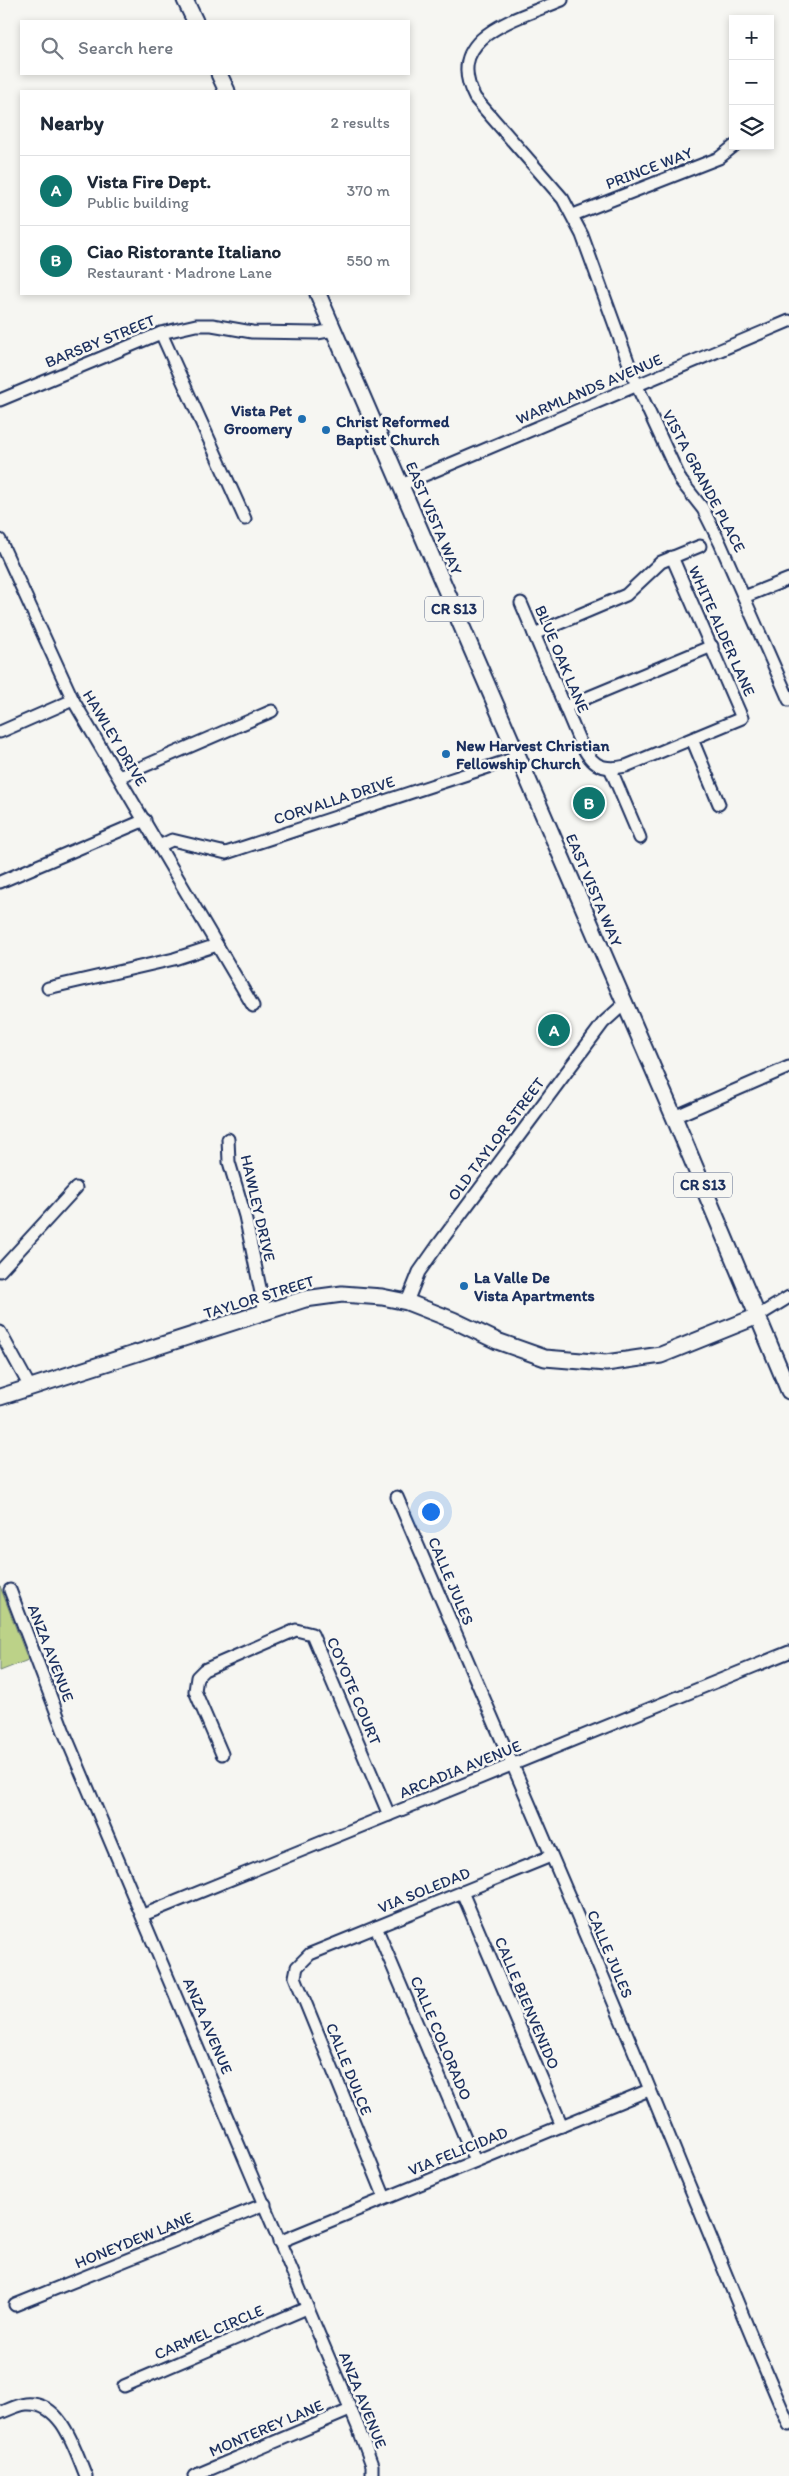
<!DOCTYPE html>
<meta charset="utf-8">
<style>
body{margin:0;font-family:Itim,sans-serif;background:#f6f6f7;color:#1f2937}
.controls{position:absolute;right:15px;top:15px;display:grid;overflow:hidden;border-radius:0px;box-shadow:0 2px 8px #0003}
.controls button{width:45px;height:45px;display:grid;place-items:center;padding:0;border:0;border-bottom:1px solid #e0e1e3;background:#fff;color:#1f2937;font:25px sans-serif}
.you{position:absolute;left:430px;top:1511px;width:18px;height:18px;margin:-12px;border:4px solid #fff;border-radius:50%;background:#1a73e8;box-shadow:0 0 0 8px #1a73e833}
.badge{display:grid;place-items:center;width:32px;height:32px;border-radius:50%;background:#0f766e;color:#fff;font-size:16px;font-weight:700}
.pin{position:absolute;translate:-50% -50%;border:2px solid #fff;box-shadow:0 1px 5px #0006}
.list{margin:0;padding:0;list-style:none}
h2{display:flex;justify-content:space-between;align-items:center;height:65px;margin:0;padding:0 20px;font-size:21px}
h2 small{font-size:16px;font-weight:400;color:#747a83}
.list li{display:grid;grid-template-columns:32px 1fr auto;gap:15px;align-items:center;box-sizing:border-box;height:70px;padding:0 20px;border-top:1px solid #e0e1e3}
.list b{display:block;font-size:19px;white-space:nowrap}
.list p{margin:0;font-size:16px;white-space:nowrap;color:#747a83}
.list em{font-size:16px;font-style:normal;color:#747a83}
.icon{flex:none;width:28px;height:28px;fill:none;stroke:currentColor;stroke-width:2;stroke-linecap:round;stroke-linejoin:round}
.map{position:relative;flex:none;width:789px;height:2476px;overflow:hidden}
.search{position:absolute;background:#fff;box-shadow:0 2px 8px #0003;left:20px;top:20px;width:390px;height:55px;display:flex;align-items:center;gap:12px;box-sizing:border-box;padding:0 18px;border-radius:0px;color:#747a83;font-size:19px}
.panel{position:absolute;background:#fff;box-shadow:0 2px 8px #0003;left:20px;top:90px;width:390px;height:205px;border-radius:0px}
.map>svg:first-child{display:block}
.green{fill:#bcd288;stroke:#6c8073}
.lines{fill:none;stroke-linecap:round;stroke-linejoin:round}
.minor-casing{stroke:#1b2f5e;stroke-width:15}
.major-casing{stroke:#1b2f5e;stroke-width:19}
.minor{stroke:#f6f6f2;stroke-width:11}
.major{stroke:#f6f6f2;stroke-width:15}
.poi-dot{fill:#1f6fb2;stroke:#f6f6f2;stroke-width:2}
.labels{text-anchor:middle;dominant-baseline:central;stroke-width:5;stroke-linejoin:round;paint-order:stroke}
.shield{fill:#f6f6f2;stroke:#5d6b8a;stroke-width:1}
.shield-label{font-size:15px;font-weight:bold;fill:#1b2f5e}
.street-label{font-size:16px;fill:#1b2f5e;stroke:#f6f6f2}
.poi-label{font-size:16px;font-weight:bold;fill:#1b2f5e;stroke:#f6f6f2;text-anchor:start}
</style>
<div class="map">
<svg width="789" height="2476" viewBox="0 0 789 2476">
<rect width="100%" height="100%" fill="#f6f6f2"/>
<filter id="ink" filterUnits="userSpaceOnUse"><feTurbulence type="fractalNoise" baseFrequency=".02" numOctaves="2"/><feDisplacementMap in="SourceGraphic" scale="10" xChannelSelector="R" yChannelSelector="G"/><feConvolveMatrix kernelMatrix="1 2 1 2 8 2 1 2 1" color-interpolation-filters="sRGB"/></filter>
<g filter="url(#ink)">
<polygon class="green" points="0,1586 28,1660 0,1671"/>
<g class="lines">
<g class="minor-casing">
<g id="minor">
<path d="M562,0C518,19 442,35 475,98L563,199L582,235L637,386L681,481L703,509L720,543L789,700"/>
<polyline points="573,215 719,158 734,146"/>
<polyline points="161,333 245,519"/>
<polyline points="0,400 161,333 196,325 212,325 252,332 317,333 334,330"/>
<polyline points="401,485 789,321"/>
<polyline points="0,540 73,700 253,1006"/>
<polyline points="744,597 789,579"/>
<path d="M521,603L579,740C591,763 598,772 626,766L742,718L672,557"/>
<polyline points="534,634 626,595 661,562 700,546"/>
<polyline points="565,707 712,646"/>
<polyline points="0,732 73,700"/>
<polyline points="692,739 719,804"/>
<polyline points="611,770 640,838"/>
<polyline points="119,777 272,711"/>
<polyline points="159,846 172,840 226,853 519,757"/>
<polyline points="0,882 145,820"/>
<polyline points="48,988 174,959 217,945"/>
<polyline points="674,1117 789,1067"/>
<polyline points="228,1139 229,1162 245,1216 265,1312"/>
<polyline points="0,1271 76,1188"/>
<polyline points="407,1302 419,1272 438,1245 603,1023 624,1004"/>
<polyline points="758,1316 789,1297"/>
<polyline points="0,1332 30,1387"/>
<path d="M397,1497C493,1720 591,1943 682,2168C718,2254 752,2340 789,2425"/>
<polyline points="10,1590 64,1732 358,2427 372,2465 372,2476"/>
<polyline points="222,1754 195,1691 197,1677 204,1670 296,1630 312,1634 389,1815"/>
<polyline points="462,1892 562,2126"/>
<polyline points="143,1915 789,1652"/>
<polyline points="376,1927 475,2161"/>
<polyline points="385,2198 295,1977 297,1967 310,1954 551,1856"/>
<polyline points="279,2242 649,2090"/>
<polyline points="15,2305 265,2204"/>
<polyline points="124,2386 307,2308"/>
<path d="M0,2413C8,2410 17,2405 26,2404C62,2401 75,2450 86,2476"/>
<polyline points="194,2476 350,2410"/>
</g>
</g>
<g class="major-casing">
<g id="major">
<polyline points="185,0 195,21"/>
<polyline points="219,74 227,91"/>
<polyline points="318,294 674,1117 789,1391"/>
<polyline points="0,1397 305,1299 342,1294 382,1297 407,1302 453,1320 497,1341 545,1358 606,1363 661,1355 758,1316"/>
</g>
</g>
<use href="#minor" class="minor"/>
<use href="#major" class="major"/>
</g>
</g>
<g class="poi-dot">
<circle cx="302" cy="419" r="5"/>
<circle cx="326" cy="430" r="5"/>
<circle cx="446" cy="754" r="5"/>
<circle cx="464" cy="1286" r="5"/>
</g>
<g class="labels">
<g class="shield">
<rect x="425" y="596.5" width="58" height="25" rx="4"/>
<rect x="674" y="1172.5" width="58" height="25" rx="4"/>
</g>
<g class="shield-label">
<text x="454" y="609">CR S13</text>
<text x="703" y="1185">CR S13</text>
</g>
<g class="street-label">
<text transform="translate(649 168) rotate(-21)">PRINCE WAY</text>
<text transform="translate(100 341) rotate(-22)">BARSBY STREET</text>
<text transform="translate(589 389) rotate(-23)">WARMLANDS AVENUE</text>
<text transform="translate(704 481) rotate(62)">VISTA GRANDE PLACE</text>
<text transform="translate(434 518) rotate(67)">EAST VISTA WAY</text>
<text transform="translate(722 631) rotate(66)">WHITE ALDER LANE</text>
<text transform="translate(562 659) rotate(67)">BLUE OAK LANE</text>
<text transform="translate(115 738) rotate(59)">HAWLEY DRIVE</text>
<text transform="translate(334 800) rotate(-18)">CORVALLA DRIVE</text>
<text transform="translate(594 890) rotate(67)">EAST VISTA WAY</text>
<text transform="translate(496 1139) rotate(-53)">OLD TAYLOR STREET</text>
<text transform="translate(258 1208) rotate(77)">HAWLEY DRIVE</text>
<text transform="translate(259 1297) rotate(-17)">TAYLOR STREET</text>
<text transform="translate(451 1581) rotate(67)">CALLE JULES</text>
<text transform="translate(51 1653) rotate(69)">ANZA AVENUE</text>
<text transform="translate(354 1691) rotate(67)">COYOTE COURT</text>
<text transform="translate(460 1769) rotate(-22)">ARCADIA AVENUE</text>
<text transform="translate(424 1890) rotate(-22)">VIA SOLEDAD</text>
<text transform="translate(610 1954) rotate(67)">CALLE JULES</text>
<text transform="translate(527 2003) rotate(67)">CALLE BIENVENIDO</text>
<text transform="translate(208 2026) rotate(67)">ANZA AVENUE</text>
<text transform="translate(441 2038) rotate(67)">CALLE COLORADO</text>
<text transform="translate(349 2069) rotate(68)">CALLE DULCE</text>
<text transform="translate(458 2151) rotate(-22)">VIA FELICIDAD</text>
<text transform="translate(134 2240) rotate(-22)">HONEYDEW LANE</text>
<text transform="translate(209 2332) rotate(-23)">CARMEL CIRCLE</text>
<text transform="translate(363 2400) rotate(68)">ANZA AVENUE</text>
<text transform="translate(266 2428) rotate(-23)">MONTEREY LANE</text>
</g>
<g class="poi-label">
<text x="292" y="410" text-anchor="end">Vista Pet<tspan x="292" dy="18">Groomery</tspan></text>
<text x="336" y="421">Christ Reformed<tspan x="336" dy="18">Baptist Church</tspan></text>
<text x="456" y="745">New Harvest Christian<tspan x="456" dy="18">Fellowship Church</tspan></text>
<text x="474" y="1277">La Valle De<tspan x="474" dy="18">Vista Apartments</tspan></text>
</g>
</g>
</svg>
<div class="controls">
<button>+</button>
<button>−</button>
<button><svg class="icon" aria-label="layers" viewBox="0 0 24 24"><path d="M12 4l9 5-9 5-9-5zM3 14l9 5 9-5"/></svg></button>
</div>
<div class="you"></div>
<div class="pin badge" style="left:554px;top:1030px">A</div>
<div class="pin badge" style="left:589px;top:803px">B</div>
<div class="search"><svg class="icon" aria-label="search" viewBox="0 0 24 24"><circle cx="10" cy="10" r="6"/><path d="M15 15l6 6"/></svg>Search here</div>
<section class="panel">
<h2>Nearby<small>2 results</small></h2>
<ul class="list">
<li><span class="badge">A</span><div><b>Vista Fire Dept.</b><p>Public building</p></div><em>370 m</em></li>
<li><span class="badge">B</span><div><b>Ciao Ristorante Italiano</b><p>Restaurant · Madrone Lane</p></div><em>550 m</em></li>
</ul>
</section>
</div>
